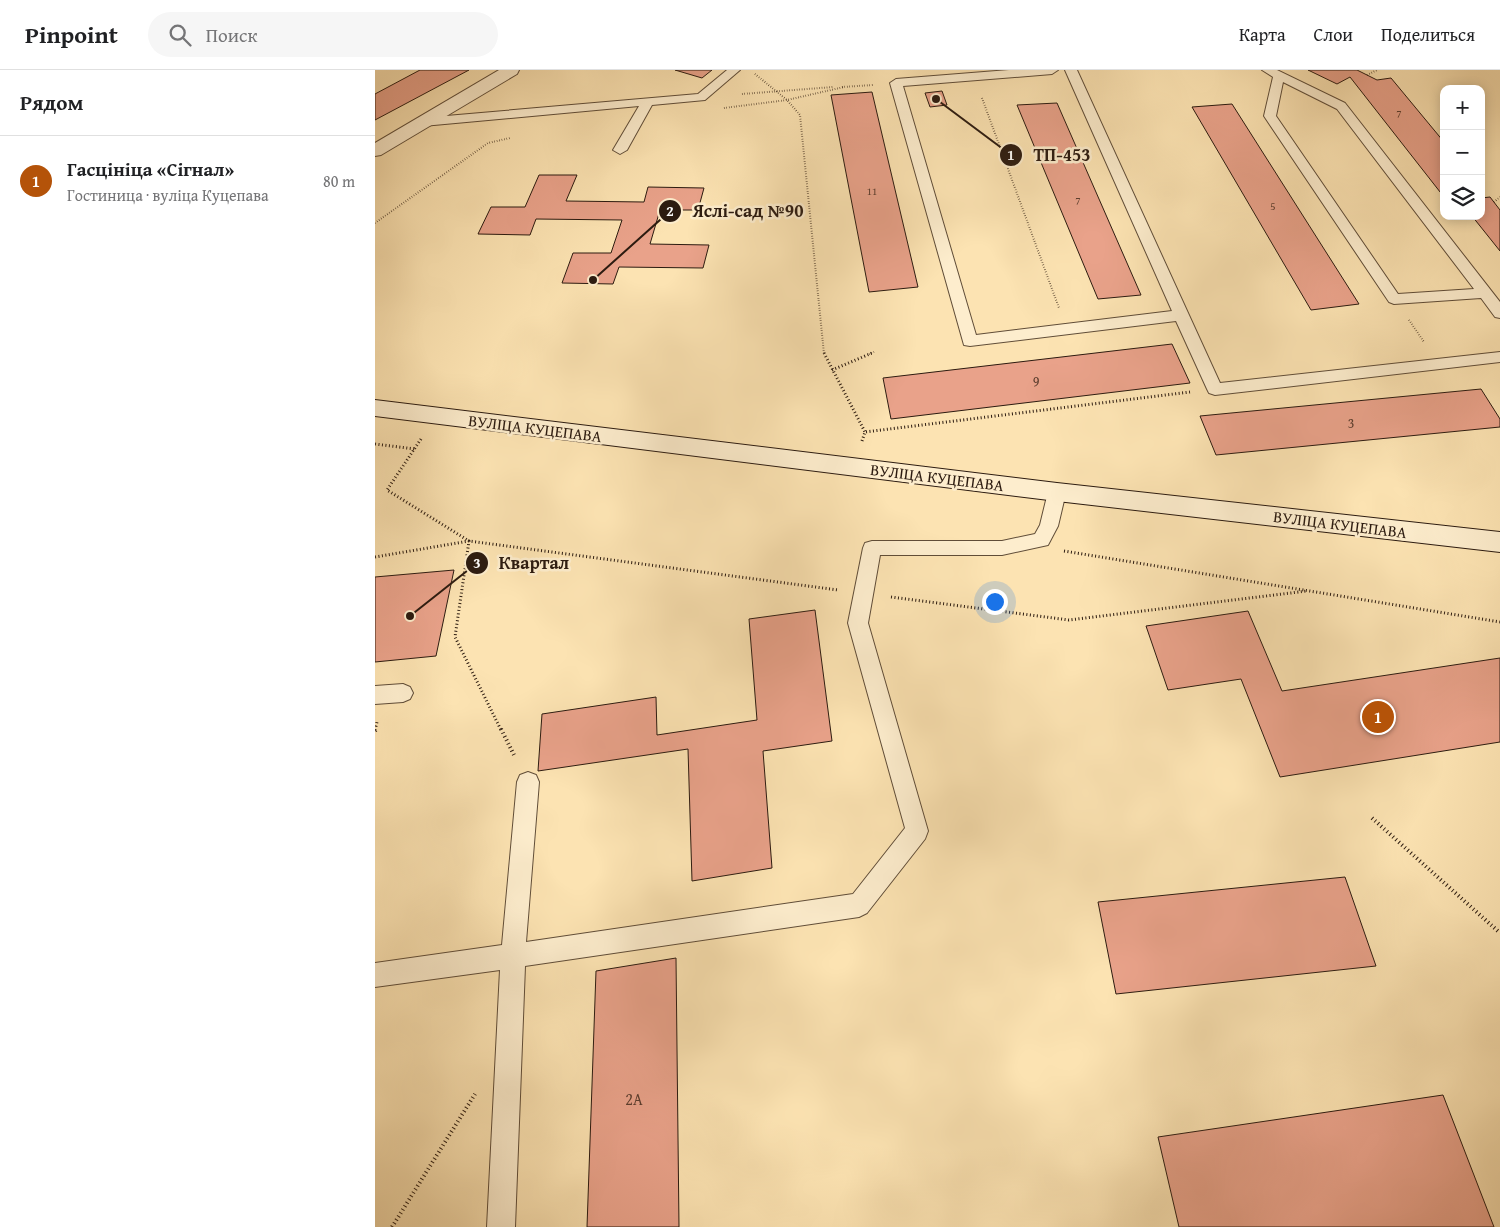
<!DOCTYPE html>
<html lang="ru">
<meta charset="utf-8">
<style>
body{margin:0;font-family:"Gentium Book Plus",serif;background:#f6f6f6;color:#202124}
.controls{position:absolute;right:15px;top:15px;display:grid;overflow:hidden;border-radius:10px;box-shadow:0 2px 12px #0003}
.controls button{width:45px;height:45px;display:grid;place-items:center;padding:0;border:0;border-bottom:1px solid #e0e0e0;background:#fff;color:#202124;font:25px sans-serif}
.you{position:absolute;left:619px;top:531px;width:18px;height:18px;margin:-12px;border:4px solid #fff;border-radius:50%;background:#1a73e8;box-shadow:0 0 0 8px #1a73e833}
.badge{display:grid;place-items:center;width:32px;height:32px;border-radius:50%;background:#b45309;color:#fff;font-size:16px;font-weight:700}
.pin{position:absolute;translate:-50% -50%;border:2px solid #fff;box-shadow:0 1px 5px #0006}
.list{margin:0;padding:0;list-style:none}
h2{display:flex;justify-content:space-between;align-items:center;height:65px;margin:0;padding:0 20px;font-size:21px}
h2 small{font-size:16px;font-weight:400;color:#757577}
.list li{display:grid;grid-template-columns:32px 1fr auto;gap:15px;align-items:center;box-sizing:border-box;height:90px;padding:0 20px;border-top:1px solid #e0e0e0}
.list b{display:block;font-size:19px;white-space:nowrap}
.list p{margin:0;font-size:16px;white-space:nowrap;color:#757577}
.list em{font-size:16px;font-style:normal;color:#757577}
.icon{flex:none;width:28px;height:28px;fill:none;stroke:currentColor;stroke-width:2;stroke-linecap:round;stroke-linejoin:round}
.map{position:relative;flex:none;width:1125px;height:1157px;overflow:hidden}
header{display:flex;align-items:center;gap:30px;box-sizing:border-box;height:70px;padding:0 25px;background:#fff;border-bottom:1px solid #e0e0e0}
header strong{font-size:24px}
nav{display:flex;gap:28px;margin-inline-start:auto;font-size:18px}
.search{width:350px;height:45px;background:#f6f6f6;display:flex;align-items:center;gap:12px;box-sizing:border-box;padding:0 18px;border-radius:28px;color:#757577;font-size:19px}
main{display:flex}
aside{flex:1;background:#fff}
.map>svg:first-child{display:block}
.building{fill:#e9a28a;stroke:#2c1b10}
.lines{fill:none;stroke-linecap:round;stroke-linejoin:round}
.service-casing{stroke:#604d38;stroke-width:2}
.minor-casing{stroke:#604d38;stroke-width:2}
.secondary-casing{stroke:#2c1b10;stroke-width:2}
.path-far2{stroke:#2c1b10;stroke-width:2;stroke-dasharray:0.5 2;stroke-linecap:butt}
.path-far1{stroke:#2c1b10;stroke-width:3;stroke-dasharray:1 2.5;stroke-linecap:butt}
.path{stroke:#2c1b10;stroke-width:4;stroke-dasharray:1 3;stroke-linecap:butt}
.service{fill:#fdedcd;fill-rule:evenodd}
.minor{fill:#fdedcd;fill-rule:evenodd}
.secondary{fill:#fdedcd;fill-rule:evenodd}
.labels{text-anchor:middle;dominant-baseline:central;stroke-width:5;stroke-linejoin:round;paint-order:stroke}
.far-number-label{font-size:11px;fill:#5b3d2e}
.number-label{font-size:14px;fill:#5b3d2e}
.street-label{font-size:16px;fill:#2c1b10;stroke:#fdedcd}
.near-number-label{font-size:16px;fill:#5b3d2e}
.leader{fill:none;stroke:#2c1b10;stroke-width:2}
.callout-dot{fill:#2c1b10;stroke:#fdedcd;stroke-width:2}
.mark-label{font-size:15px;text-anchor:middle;font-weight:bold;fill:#fff}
.callout-label{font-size:18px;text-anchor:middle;font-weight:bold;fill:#2c1b10;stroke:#fdedcd;stroke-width:5;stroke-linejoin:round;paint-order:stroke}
</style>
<header>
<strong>Pinpoint</strong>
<div class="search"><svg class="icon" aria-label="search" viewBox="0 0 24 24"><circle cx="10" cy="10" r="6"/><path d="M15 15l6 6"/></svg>Поиск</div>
<nav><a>Карта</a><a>Слои</a><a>Поделиться</a></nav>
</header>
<main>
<aside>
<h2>Рядом<small></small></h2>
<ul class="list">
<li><span class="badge">1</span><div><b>Гасцініца «Сігнал»</b><p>Гостиница · вуліца Куцепава</p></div><em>80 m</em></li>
</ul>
</aside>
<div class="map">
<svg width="1125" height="1157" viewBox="0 0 1125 1157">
<rect width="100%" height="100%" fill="#fce3b2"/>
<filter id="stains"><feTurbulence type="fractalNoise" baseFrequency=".004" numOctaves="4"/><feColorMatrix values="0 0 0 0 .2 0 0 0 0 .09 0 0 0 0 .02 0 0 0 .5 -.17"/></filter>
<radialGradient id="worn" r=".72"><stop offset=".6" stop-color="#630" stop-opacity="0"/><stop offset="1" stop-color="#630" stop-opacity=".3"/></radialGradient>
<g class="building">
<polygon points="45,0 94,0 0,50 0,24"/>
<polygon points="300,0 337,0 327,8"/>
<polygon points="933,0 982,0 1002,10 1016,8 1069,72 1069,127 975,7 962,14"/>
<polygon points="567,21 572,35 555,37 550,23"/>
<polygon points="497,22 543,217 494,222 456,25"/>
<polygon points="682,33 766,225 723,229 642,35"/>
<polygon points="857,34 984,234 936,240 817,37"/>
<polygon points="164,105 202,105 191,131 269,132 273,117 329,118 323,140 285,140 275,174 334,175 328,198 244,197 238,214 187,213 198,183 236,183 247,150 161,149 155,165 103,164 116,137 150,137"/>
<polygon points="1115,127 1125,140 1125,181 1097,146 1106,146 1106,128"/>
<polygon points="797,274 815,313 516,349 508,308"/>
<polygon points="1106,319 1125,349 1125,357 841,385 825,346"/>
<polygon points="79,500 61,586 0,592 0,507"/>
<polygon points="440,540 457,671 388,681 397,798 317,811 313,679 163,701 167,644 281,627 282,665 382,650 374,549"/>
<polygon points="873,541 907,621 1125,588 1125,672 905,707 866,609 793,620 771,556"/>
<polygon points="970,807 1001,896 741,924 723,832"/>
<polygon points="301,888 304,1157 212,1157 221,901"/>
<polygon points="1068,1025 1119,1157 804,1157 783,1067"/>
</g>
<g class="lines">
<g class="service-casing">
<g id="service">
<polygon points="352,0 365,0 330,30 277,35 252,80 245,84 238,80 264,36 48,56 42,52 48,48 323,24"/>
<polygon points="634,0 683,0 677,4 528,16 601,265 797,241 690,0 702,0 845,313 1125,282 1125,292 840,325 834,323 832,319 801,251 595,276 589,275 515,13 521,9"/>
<path d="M887,0H902L970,33L1125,232V248L1120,247L1106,228L1019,234L1014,232L889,46L898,7ZM908,12L962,39L1099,219L1023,224L901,46Z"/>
<polygon points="682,415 688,417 691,422 683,456 673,475 627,485 505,485 493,553 553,761 550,769 492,843 484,847 150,896 140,1157 112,1157 125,900 0,917 0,893 127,875 142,712 145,705 153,702 161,705 164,712 151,872 478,824 530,758 473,553 488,478 490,473 497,471 627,471 660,464 665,455 673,422 676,417"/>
<polygon points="28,614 35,617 38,623 35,629 28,632 0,634 0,616"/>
</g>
</g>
<g class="minor-casing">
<polygon id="minor" points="124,0 144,0 142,4 6,85 0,86 0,73"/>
</g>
<g class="secondary-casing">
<polygon id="secondary" points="0,330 682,413 1125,462 1125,482 682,431 0,346"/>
</g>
<g class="path-far2">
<polyline points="380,4 412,30 425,45 449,284"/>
<polyline points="992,5 1002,0"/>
<polyline points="467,17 498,15"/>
<polyline points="367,24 458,17"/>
<polyline points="607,28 684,238"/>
<polyline points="349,38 412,30 469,17"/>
<polyline points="1119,132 1125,127"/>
<polyline points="0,153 113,73 135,68"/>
<polyline points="1034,250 1049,272"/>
<polyline points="494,284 499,282"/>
</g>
<g class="path-far1">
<polyline points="449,283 490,362"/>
<polyline points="457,300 497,283"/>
<polyline points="46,369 12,420 94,471 80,567 126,660"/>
<polyline points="487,371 490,362 815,322"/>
<polyline points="0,374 40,379"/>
<polyline points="689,481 1125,552"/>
<polyline points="0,487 94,471 463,520"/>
<polyline points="516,527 694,550 932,521"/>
<polyline points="0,660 2,652"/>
</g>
<g class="path">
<polyline points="126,659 140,687"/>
<polyline points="0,661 1,659"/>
<polyline points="997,748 1125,863"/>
<polyline points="17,1157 100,1024"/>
</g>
<use href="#service" class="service"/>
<use href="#minor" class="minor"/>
<use href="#secondary" class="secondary"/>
</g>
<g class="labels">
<g class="far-number-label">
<text x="1024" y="43">7</text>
<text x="497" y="121">11</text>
<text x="703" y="130">7</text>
<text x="898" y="136">5</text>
</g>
<g class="number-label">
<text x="661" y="311">9</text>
<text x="976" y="353">3</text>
</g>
<g class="street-label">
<text transform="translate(160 358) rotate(7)">ВУЛІЦА КУЦЕПАВА</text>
<text transform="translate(562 407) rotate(7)">ВУЛІЦА КУЦЕПАВА</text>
<text transform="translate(965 454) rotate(7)">ВУЛІЦА КУЦЕПАВА</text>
</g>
<g class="near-number-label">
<text x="259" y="1029">2А</text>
</g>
</g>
<path class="leader" d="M561 29L636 85M218 210L295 141M35 546L102 493"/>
<g class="callout-dot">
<circle cx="561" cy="29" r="5"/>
<circle cx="218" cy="210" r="5"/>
<circle cx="35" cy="546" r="5"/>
<circle cx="636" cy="85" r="12"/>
<circle cx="295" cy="141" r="12"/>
<circle cx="102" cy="493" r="12"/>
</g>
<g class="mark-label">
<text x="636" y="90">1</text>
<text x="295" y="146">2</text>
<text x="102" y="498">3</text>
</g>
<g class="callout-label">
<text x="687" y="91">ТП-453</text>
<text x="373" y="147">Яслі-сад №90</text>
<text x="159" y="499">Квартал</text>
</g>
<rect width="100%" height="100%" filter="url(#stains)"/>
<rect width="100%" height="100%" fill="url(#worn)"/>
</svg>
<div class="controls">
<button>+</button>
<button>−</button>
<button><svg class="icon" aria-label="layers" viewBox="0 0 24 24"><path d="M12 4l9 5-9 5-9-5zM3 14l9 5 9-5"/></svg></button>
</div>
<div class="you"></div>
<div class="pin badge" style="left:1003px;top:647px">1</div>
</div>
</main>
